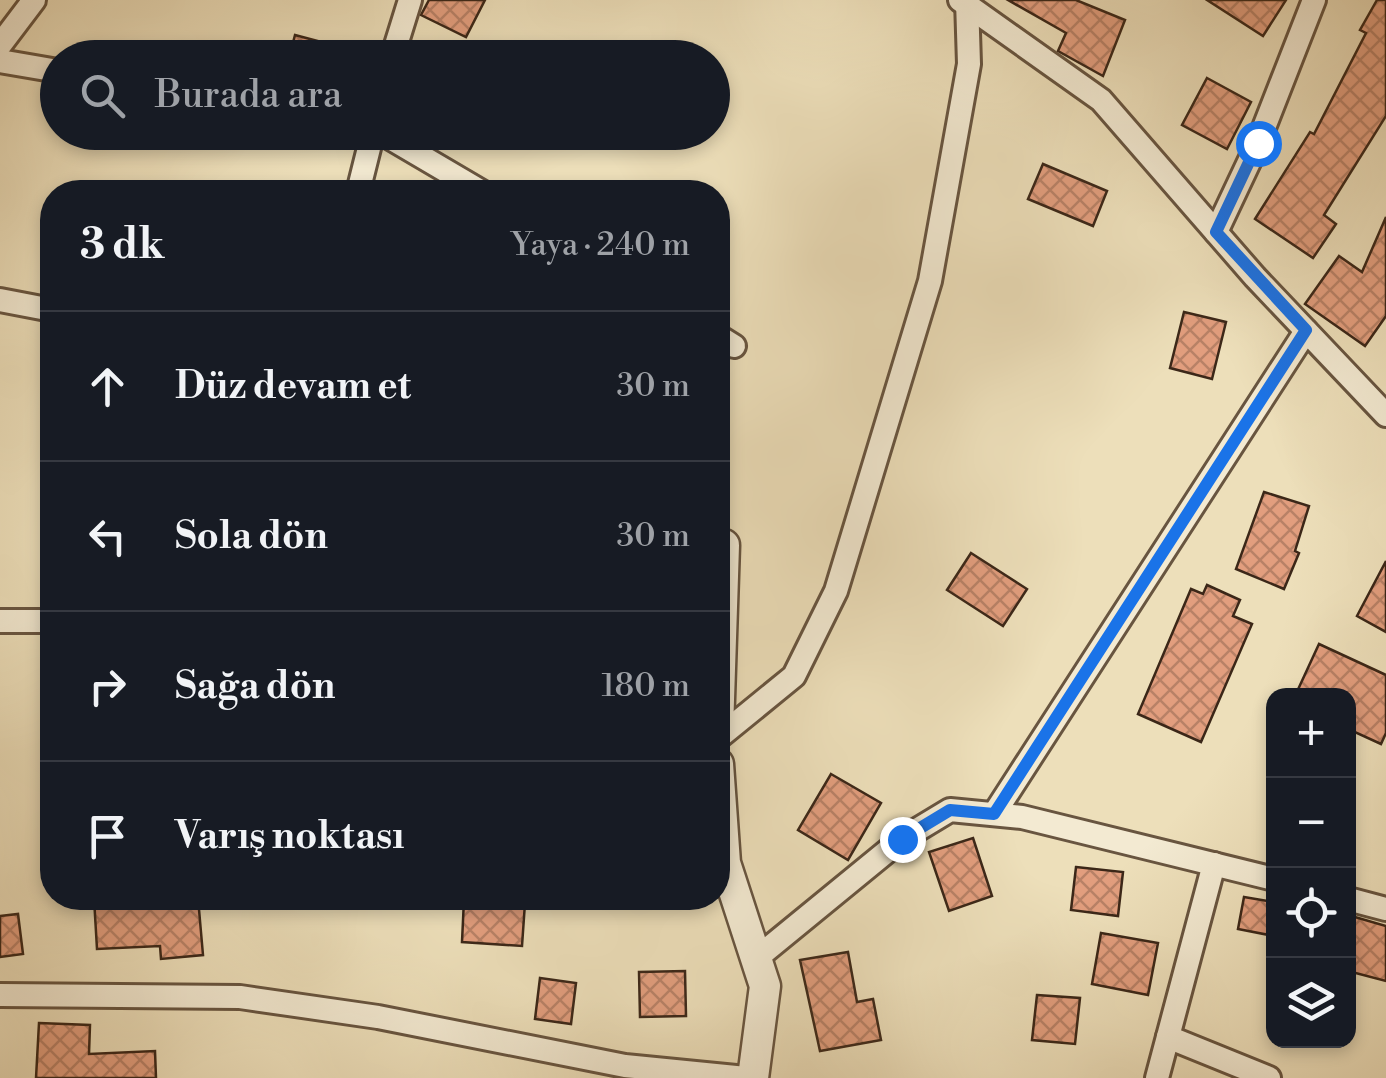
<!DOCTYPE html>
<html lang="tr">
<meta charset="utf-8">
<style>
body{margin:0;font-family:"Libre Bodoni",serif;background:#242831;color:#f1f3f6}
.controls{position:absolute;right:30px;bottom:30px;display:grid;overflow:hidden;border-radius:20px;box-shadow:0 5px 15px #0003}
.controls button{width:90px;height:90px;display:grid;place-items:center;padding:0;border:0;border-bottom:2px solid #363941;background:#171b24;color:#f1f3f6;font:50px sans-serif}
.stop{position:absolute;width:30px;height:30px;margin:-22px;border:8px solid #1a73e8;border-radius:50%;background:#fff}
.stop.end{background:#1a73e8;border-color:#fff;box-shadow:0 2px 10px #0008}
.list{margin:0;padding:0;list-style:none}
h2{display:flex;justify-content:space-between;align-items:center;height:130px;margin:0;padding:0 40px;font-size:42px}
h2 small{font-size:32px;font-weight:400;color:#9ea1a6}
.list li{display:grid;grid-template-columns:65px 1fr auto;gap:30px;align-items:center;box-sizing:border-box;height:150px;padding:0 40px;border-top:2px solid #363941}
.list b{display:block;font-size:38px;white-space:nowrap}
.list em{font-size:32px;font-style:normal;color:#9ea1a6}
.icon{flex:none;width:55px;height:55px;fill:none;stroke:currentColor;stroke-width:2;stroke-linecap:round;stroke-linejoin:round}
.map{position:relative;flex:none;width:1386px;height:1078px;overflow:hidden}
.search{position:absolute;background:#171b24;box-shadow:0 5px 15px #0003;left:40px;top:40px;width:690px;height:110px;display:flex;align-items:center;gap:25px;box-sizing:border-box;padding:0 35px;border-radius:55px;color:#9ea1a6;font-size:38px}
.panel{position:absolute;background:#171b24;box-shadow:0 5px 15px #0003;left:40px;top:180px;width:690px;height:730px;border-radius:40px}
.map>svg:first-child{display:block}
.building{fill:url(#building-cross-hatch);stroke:#3b2718;stroke-width:2.5}
.lines{fill:none;stroke-linecap:round;stroke-linejoin:round}
.minor-casing{stroke:#685540;stroke-width:28}
.tertiary-casing{stroke:#685540;stroke-width:35}
.minor{stroke:#f3ead2;stroke-width:22}
.tertiary{stroke:#f3ead2;stroke-width:30}
.route{stroke:#1a73e8;stroke-width:12}
</style>
<div class="map">
<svg width="1386" height="1078" viewBox="0 0 1386 1078">
<defs>
<pattern id="building-cross-hatch" width="8" height="8" patternUnits="userSpaceOnUse" patternTransform="scale(2.5)"><rect width="8" height="8" fill="#e29e7e"/><path d="M0 0l8 8M0 8l8-8" fill="none" stroke="#b88166"/></pattern>
</defs>
<rect width="100%" height="100%" fill="#eddfba"/>
<filter id="stains"><feTurbulence type="fractalNoise" baseFrequency=".002" numOctaves="4"/><feColorMatrix values="0 0 0 0 .2 0 0 0 0 .09 0 0 0 0 .02 0 0 0 .5 -.17"/></filter>
<radialGradient id="worn" r=".72"><stop offset=".6" stop-color="#630" stop-opacity="0"/><stop offset="1" stop-color="#630" stop-opacity=".3"/></radialGradient>
<g class="building">
<polygon points="429,0 485,0 466,37 421,15"/>
<polygon points="1008,0 1076,0 1125,20 1103,76 1058,51 1066,33"/>
<polygon points="1207,0 1286,0 1263,36"/>
<polygon points="1377,0 1386,0 1386,116 1324,215 1336,224 1313,258 1255,219 1310,132 1314,134 1366,33 1360,30"/>
<polygon points="295,35 355,51 354,58 289,58"/>
<polygon points="1207,78 1251,102 1227,149 1182,125"/>
<polygon points="1043,164 1107,191 1093,226 1028,199"/>
<polygon points="1386,217 1386,316 1365,346 1305,304 1339,256 1362,272"/>
<polygon points="1184,312 1226,322 1212,379 1170,368"/>
<polygon points="1264,492 1309,506 1295,551 1299,553 1284,589 1236,569"/>
<polygon points="971,553 1027,589 1003,626 947,590"/>
<polygon points="1386,561 1386,632 1357,616"/>
<polygon points="1207,585 1240,600 1233,616 1252,624 1201,742 1138,714 1191,589 1203,594"/>
<polygon points="1319,644 1386,675 1386,733 1381,744 1348,729 1348,696 1295,696"/>
<polygon points="831,774 881,803 848,860 798,830"/>
<polygon points="973,838 992,896 949,911 929,852"/>
<polygon points="1076,867 1123,872 1118,916 1071,910"/>
<polygon points="1244,897 1274,902 1274,936 1238,929"/>
<polygon points="94,898 198,898 203,955 161,959 160,946 97,949"/>
<polygon points="464,899 525,903 522,946 462,942"/>
<polygon points="18,914 23,954 0,957 0,916"/>
<polygon points="1348,915 1386,926 1386,981 1348,971"/>
<polygon points="1101,933 1158,943 1148,995 1092,984"/>
<polygon points="848,952 857,1002 873,999 881,1040 820,1051 800,960"/>
<polygon points="685,971 686,1016 640,1017 639,972"/>
<polygon points="540,978 576,983 571,1024 535,1019"/>
<polygon points="1037,995 1080,998 1075,1044 1032,1040"/>
<polygon points="39,1023 90,1025 89,1054 155,1051 156,1078 36,1078"/>
</g>
<g class="lines">
<g class="minor-casing">
<g id="minor">
<polyline points="960,0 1101,100 1255,277 1386,415"/>
<polyline points="0,45 34,0"/>
<polyline points="392,58 410,0"/>
<polyline points="0,61 58,71"/>
<polyline points="380,132 482,192"/>
<polyline points="358,192 373,132"/>
<polyline points="1216,232 1258,143 1314,0"/>
<polyline points="0,300 52,310"/>
<polyline points="718,336 734,346"/>
<polyline points="0,621 52,621"/>
<polyline points="718,738 794,676 836,591 930,281 969,64 967,0"/>
<polyline points="994,814 1306,331"/>
<polyline points="1348,899 1386,909"/>
<polyline points="758,957 902,839 950,810 1022,817 1274,879"/>
<polyline points="0,995 240,997 378,1017 625,1066 746,1078"/>
<polyline points="1168,1037 1269,1078"/>
<polyline points="1157,1078 1214,864"/>
</g>
</g>
<g class="tertiary-casing">
<g id="tertiary">
<polyline points="718,730 724,545"/>
<polyline points="718,764 725,863 765,986 753,1078"/>
</g>
</g>
<use href="#minor" class="minor"/>
<use href="#tertiary" class="tertiary"/>
</g>
<g class="lines">
<polyline class="route" points="902,839 950,810 994,814 1306,330 1216,232 1258,143"/>
</g>
<rect width="100%" height="100%" filter="url(#stains)"/>
<rect width="100%" height="100%" fill="url(#worn)"/>
</svg>
<div class="controls">
<button>+</button>
<button>−</button>
<button><svg class="icon" aria-label="locate" viewBox="0 0 24 24"><circle cx="12" cy="12" r="6"/><path d="M12 2v4M12 18v4M2 12h4M18 12h4"/></svg></button>
<button><svg class="icon" aria-label="layers" viewBox="0 0 24 24"><path d="M12 4l9 5-9 5-9-5zM3 14l9 5 9-5"/></svg></button>
</div>
<div class="stop" style="left:1258px;top:143px"></div>
<div class="stop end" style="left:902px;top:839px"></div>
<div class="search"><svg class="icon" aria-label="search" viewBox="0 0 24 24"><circle cx="10" cy="10" r="6"/><path d="M15 15l6 6"/></svg>Burada ara</div>
<section class="panel">
<h2>3 dk<small>Yaya · 240 m</small></h2>
<ul class="list">
<li><svg class="icon" aria-label="ahead" viewBox="0 0 24 24"><path d="M12 20V5M6 11l6-6 6 6"/></svg><div><b>Düz devam et</b></div><em>30 m</em></li>
<li><svg class="icon" aria-label="left" viewBox="0 0 24 24"><path d="M17 20v-9H6M10 6l-5 5 5 5"/></svg><div><b>Sola dön</b></div><em>30 m</em></li>
<li><svg class="icon" aria-label="right" viewBox="0 0 24 24"><path d="M7 20v-9h11M14 6l5 5-5 5"/></svg><div><b>Sağa dön</b></div><em>180 m</em></li>
<li><svg class="icon" aria-label="arrive" viewBox="0 0 24 24"><path d="M6 21V4h12l-3 4 3 4H6"/></svg><div><b>Varış noktası</b></div></li>
</ul>
</section>
</div>
